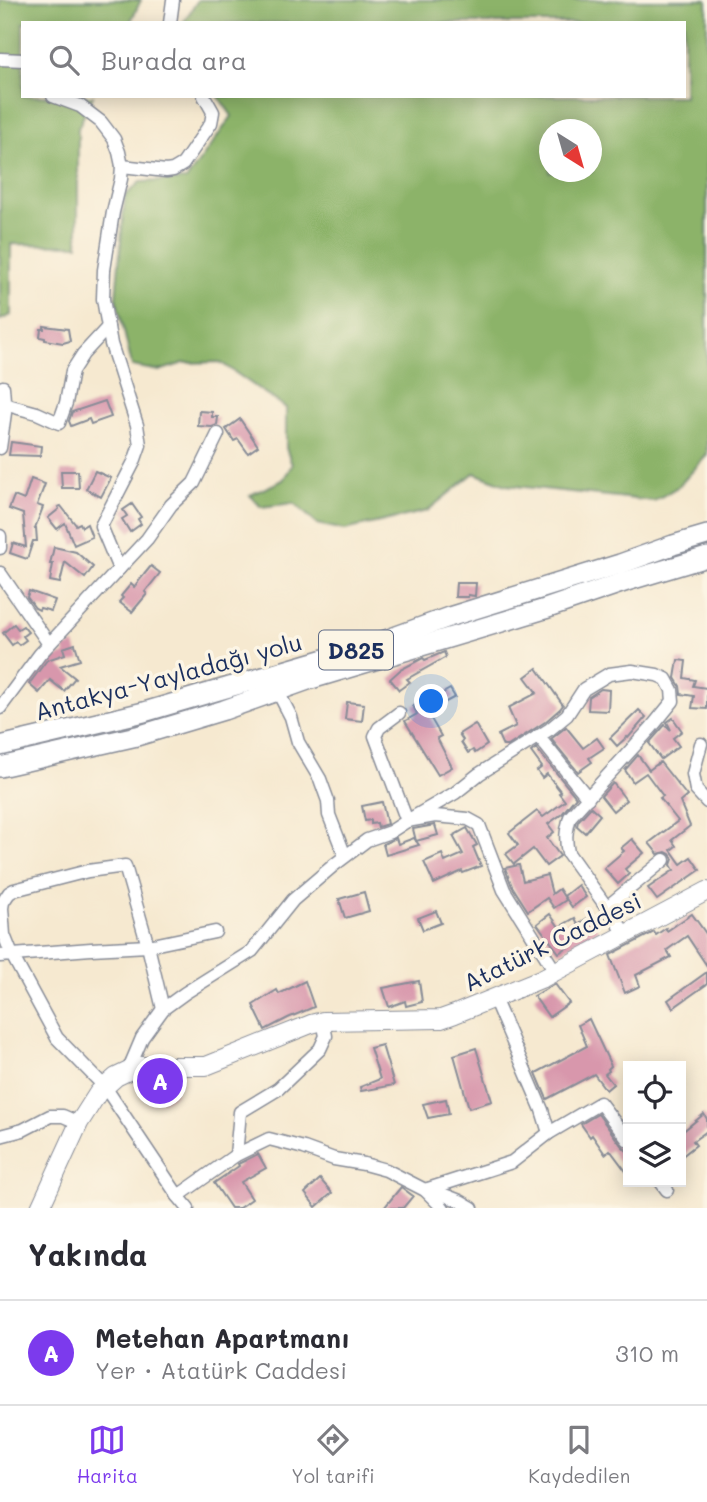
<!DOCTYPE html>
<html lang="tr">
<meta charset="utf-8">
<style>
body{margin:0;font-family:Mali,sans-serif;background:#f7f7f7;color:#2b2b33}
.controls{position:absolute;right:21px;bottom:21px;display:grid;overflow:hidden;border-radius:0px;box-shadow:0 4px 18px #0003}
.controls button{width:63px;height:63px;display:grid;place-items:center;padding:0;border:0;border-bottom:2px solid #e1e1e2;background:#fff;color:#2b2b33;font:35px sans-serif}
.compass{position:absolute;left:539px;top:119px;width:63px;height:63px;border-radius:50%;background:#fff;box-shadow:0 4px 18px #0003;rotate:143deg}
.you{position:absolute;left:432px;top:702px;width:24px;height:24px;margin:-18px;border:5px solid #fff;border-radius:50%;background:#1a73e8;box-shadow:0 0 0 10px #1a73e833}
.badge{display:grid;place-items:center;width:46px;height:46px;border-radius:50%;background:#7c3aed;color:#fff;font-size:23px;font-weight:700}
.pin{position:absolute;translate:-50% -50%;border:4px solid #fff;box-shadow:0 2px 7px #0006}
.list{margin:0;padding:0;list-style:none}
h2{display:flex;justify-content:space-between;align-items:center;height:91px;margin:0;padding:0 28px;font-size:30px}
h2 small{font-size:23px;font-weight:400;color:#7c7c81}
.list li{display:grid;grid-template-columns:46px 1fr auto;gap:21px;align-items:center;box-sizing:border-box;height:105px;padding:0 28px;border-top:2px solid #e1e1e2}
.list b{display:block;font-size:26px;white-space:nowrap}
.list p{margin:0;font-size:23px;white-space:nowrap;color:#7c7c81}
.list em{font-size:23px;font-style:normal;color:#7c7c81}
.icon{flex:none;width:38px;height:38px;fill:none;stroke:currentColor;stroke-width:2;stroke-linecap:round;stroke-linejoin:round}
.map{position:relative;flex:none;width:707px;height:1208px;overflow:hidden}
.search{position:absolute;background:#fff;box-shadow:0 4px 18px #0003;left:21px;right:21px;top:21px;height:77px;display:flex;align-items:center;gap:18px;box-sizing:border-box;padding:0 24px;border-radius:0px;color:#7c7c81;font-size:26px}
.sheet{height:196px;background:#fff}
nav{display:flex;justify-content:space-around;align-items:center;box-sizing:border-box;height:98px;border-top:2px solid #e1e1e2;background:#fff;font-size:19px;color:#7c7c81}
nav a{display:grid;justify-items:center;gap:4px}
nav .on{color:#7c3aed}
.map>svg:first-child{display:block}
.forest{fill:#8cb369;stroke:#547164;stroke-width:2;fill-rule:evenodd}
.building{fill:#d897ac}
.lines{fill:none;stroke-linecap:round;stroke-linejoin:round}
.minor-casing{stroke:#888c97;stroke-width:15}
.secondary-casing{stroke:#888c97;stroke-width:20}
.trunk-casing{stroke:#888c97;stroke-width:22}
.minor{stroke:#fff;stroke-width:12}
.secondary{stroke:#fff;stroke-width:18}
.trunk{stroke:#fff;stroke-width:19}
.labels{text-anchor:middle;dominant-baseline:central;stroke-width:7;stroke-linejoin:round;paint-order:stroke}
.shield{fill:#fcf5e5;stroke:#5e6a86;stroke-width:2}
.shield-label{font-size:23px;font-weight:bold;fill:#1b2f5e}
.street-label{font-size:24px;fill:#1b2f5e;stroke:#fcf5e5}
</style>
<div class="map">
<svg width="707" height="1208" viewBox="0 0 707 1208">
<rect width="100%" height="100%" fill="#fcf5e5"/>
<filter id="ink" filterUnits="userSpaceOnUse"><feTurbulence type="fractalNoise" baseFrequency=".0143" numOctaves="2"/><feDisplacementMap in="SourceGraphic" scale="14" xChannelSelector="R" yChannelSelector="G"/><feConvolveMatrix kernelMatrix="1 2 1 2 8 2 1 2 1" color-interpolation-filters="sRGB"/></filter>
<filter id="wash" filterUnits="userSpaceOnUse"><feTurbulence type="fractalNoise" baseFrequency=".00686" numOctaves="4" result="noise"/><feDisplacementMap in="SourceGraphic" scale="28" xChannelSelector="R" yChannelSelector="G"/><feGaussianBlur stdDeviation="1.57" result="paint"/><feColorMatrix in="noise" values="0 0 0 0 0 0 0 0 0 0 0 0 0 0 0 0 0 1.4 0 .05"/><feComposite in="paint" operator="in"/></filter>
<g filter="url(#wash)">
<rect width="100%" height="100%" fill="#f6e9d0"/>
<g class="forest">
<polygon points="0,0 141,0 130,23 23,23 23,96 93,96 78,128 78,245 11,244 11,315 0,320"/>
<path d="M198,0H707V455L679,486L654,501L506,485L474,473L427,511L345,530L317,524L294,503L261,507L250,495L283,480L292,465L286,448V408L220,362L184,363L159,371L132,366L116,297L125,196L140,182L186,180L232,116L218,96H684V23H183ZM550,130H592V172H550Z"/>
</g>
<g id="blocks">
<g class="building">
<polygon points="44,326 68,329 70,341 63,343 45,340 45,338 40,337 41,329 44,329"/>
<polygon points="105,401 111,417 91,424 89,419 71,426 69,421 72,412"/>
<polygon points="199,411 212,412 212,417 218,417 217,425 212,427 198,426"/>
<polygon points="240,419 258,446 248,453 238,439 234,441 226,429"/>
<polygon points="11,442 41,446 40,456 9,455"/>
<polygon points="61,471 78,471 79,488 62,488"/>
<polygon points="95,471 111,478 101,497 86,489"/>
<polygon points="31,479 45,484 37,505 43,507 35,528 36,528 37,541 33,541 27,559 10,553 13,543 26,547 23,514 9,509 14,496 24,500"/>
<polygon points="132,504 141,517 138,519 141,524 130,532 122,519 127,516 123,510"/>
<polygon points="61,506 76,525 80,523 82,527 87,524 92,537 74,545 65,523 57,529 48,518 59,509 58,507"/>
<polygon points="54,547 76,552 93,567 85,578 65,562 60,583 50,581 53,564 50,564"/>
<polygon points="151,566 160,573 145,592 147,594 132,612 119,602 123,598 121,596 131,584 134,587"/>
<polygon points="456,583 476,583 475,596 468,595 468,597 455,597"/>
<polygon points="29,591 55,600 51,611 40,608 39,610 35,608 27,597"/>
<polygon points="14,624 18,629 23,626 28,632 23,636 26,640 19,645 16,642 12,645 3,633"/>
<polygon points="75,644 80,660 60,666 75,678 64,691 50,680 39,693 29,684 47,660 65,654 63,648"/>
<polygon points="444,652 446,657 407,679 410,682 399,690 390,679 400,670 423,658 425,660"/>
<polygon points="678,660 686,661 684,678 695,680 693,686 707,688 707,709 692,708 694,696 681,694 680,686 675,678"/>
<polygon points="537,668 563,705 560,709 545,722 508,746 503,746 498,735 516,726 508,708 537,693 525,677"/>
<polygon points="450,689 455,697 427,712 441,736 437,738 452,767 438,775 405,721 417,714 413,706 433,695 434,698"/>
<polygon points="601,689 609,690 608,711 588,710 589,697"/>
<polygon points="347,702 364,704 362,721 345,719"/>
<polygon points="639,710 646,717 628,738 627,737 617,746 610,738"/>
<polygon points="673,718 682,731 673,738 679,746 661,759 649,743 665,725 671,730 667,722"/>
<polygon points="475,724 487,745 475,753 473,750 468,753 461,742 463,740 459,734"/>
<polygon points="566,727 583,748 597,738 604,748 589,758 592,762 578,772 551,739"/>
<polygon points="536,748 576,797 562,814 548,824 554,832 547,838 560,856 546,866 533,849 514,864 506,854 518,845 509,833 537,811 543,817 565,801 559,793 561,792 547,774 542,778 537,771 542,767 531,752"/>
<polygon points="638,755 649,770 660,762 687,796 680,802 690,826 672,840 676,846 671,850 681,864 691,857 700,870 657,900 648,888 674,870 671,865 673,859 670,854 666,852 658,854 649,843 678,821 660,798 663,796 646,773 633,782 625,770"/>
<polygon points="613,783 626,800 613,811 601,796"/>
<polygon points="382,802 387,824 378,827 377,823 371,824 371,820 365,821 362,806"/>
<polygon points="591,807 600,815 585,833 577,826 578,821"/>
<polygon points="435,825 438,835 416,841 413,829"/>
<polygon points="467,828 477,845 473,847 481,866 463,873 462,871 434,884 424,862 442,854 445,862 463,854 453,836"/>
<polygon points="396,838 398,844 414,838 419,845 386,855 383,844"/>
<polygon points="632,839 644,853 625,869 629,874 618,884 604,868 624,851 621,848"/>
<polygon points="519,865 523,881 547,875 552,894 559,889 566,900 554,908 547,898 528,911 512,886 505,868"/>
<polygon points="578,885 586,897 572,907 564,896"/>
<polygon points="364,892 369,911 345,918 339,899"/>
<polygon points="436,911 441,923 423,930 418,918"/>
<polygon points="550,914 559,927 575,918 578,924 589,917 598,930 582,941 580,939 559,953 537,924"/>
<polygon points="692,914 707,935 707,966 687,936 667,950 671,957 636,975 640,986 625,993 610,955 654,932 656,935 666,928 667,931"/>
<polygon points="707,972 707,984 673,1008 668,1000"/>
<polygon points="305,981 314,1007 288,1018 265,1030 253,1005 277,990 279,994"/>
<polygon points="419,981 422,1002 406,1006 405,1001 389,1007 383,988"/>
<polygon points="555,984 569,1003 549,1017 534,996"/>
<polygon points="589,1019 611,1066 608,1069 609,1071 605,1074 613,1084 606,1090 594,1074 547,1099 536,1073 587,1046 578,1025"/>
<polygon points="382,1045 394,1085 361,1091 360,1087 380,1079 370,1048"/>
<polygon points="476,1048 492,1101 469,1108 454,1055"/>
<polygon points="148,1077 168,1077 176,1094 162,1102"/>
<polygon points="446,1099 449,1114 428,1118 423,1104"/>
<polygon points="598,1114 621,1145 628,1152 628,1174 610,1150 605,1154 592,1135 590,1137 581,1124"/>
<polygon points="704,1114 707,1119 707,1131 693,1141 696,1145 681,1157 681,1133"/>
<polygon points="258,1154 266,1168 241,1182 252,1199 239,1208 231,1208 214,1183 239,1166 238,1164"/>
<polygon points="320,1179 332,1193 316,1207 305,1193"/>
<polygon points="401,1187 413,1196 403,1208 384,1208"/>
</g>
</g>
</g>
<g filter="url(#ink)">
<use href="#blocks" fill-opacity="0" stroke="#888c97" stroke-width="2"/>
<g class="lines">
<g class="minor-casing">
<g id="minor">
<polyline points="170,23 173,0"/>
<polyline points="0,59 23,60"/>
<polyline points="122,166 166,171 173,170 183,164 211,123 213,112 204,96"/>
<polyline points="4,404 37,413 59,423 66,403 72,371 83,354 108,327"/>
<polyline points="0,448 5,413 3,387"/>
<polyline points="0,536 0,548"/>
<polyline points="119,569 147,539 171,505 194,483 218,434"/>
<polyline points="0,573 49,644"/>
<polyline points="277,690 291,717 298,742 320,779 328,801 329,815 345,856"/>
<polyline points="0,708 40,654 119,569 101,526 134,462 140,445 137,425 111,344 103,299 104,270 113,212 121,179 122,166 119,152 114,139 101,122 80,106 53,96"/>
<path d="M399,713L379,728L375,736L407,821L455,793L479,774L550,729L567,715L584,689L609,674L632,671L657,675L666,679L672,690L673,701L651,728L570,817C566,832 565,838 568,853L625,933"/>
<polyline points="538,736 588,798"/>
<polyline points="701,744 693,774 696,790 707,802"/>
<polyline points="607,907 664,860"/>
<polyline points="0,956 91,949 148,946 215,932"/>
<polyline points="494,998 542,1110 549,1133"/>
<polyline points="163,1009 148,946 125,866 88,871 14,890 9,893 3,902 2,908 4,935 12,955 57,1038 105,1087 178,1196 236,1155 269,1139 304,1148 334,1159 364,1164 386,1170 425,1190 443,1208"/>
<polyline points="128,1071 142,1038 163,1009 185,993 252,951 293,900 334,865 367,840 390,832 407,821 435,816 468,819 479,825 504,890 555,971"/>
<polyline points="0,1136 23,1130 50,1116 63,1116 79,1123"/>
<polyline points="236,1155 240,1112 278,1089 320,1049 326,1036 323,1021"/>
<polyline points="661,1182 667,1190"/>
<polyline points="429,1189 460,1201 472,1208"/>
<polyline points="425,1190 512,1162 549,1133 600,1103 628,1140"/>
<polyline points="178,1196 188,1208"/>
</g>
</g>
<g class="secondary-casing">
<polyline id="secondary" points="40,1208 79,1123 98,1093 116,1077 139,1066 206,1066 311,1024 323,1021 441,1019 455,1014 543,978 707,891"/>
</g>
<g class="trunk-casing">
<g id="trunk">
<polyline points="0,746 144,712 369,646 449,617 620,564 673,545 707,535"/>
<polyline points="0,767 137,736 224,710 308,680 545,609 627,581 707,557"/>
</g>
</g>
<use href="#minor" class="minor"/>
<use href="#secondary" class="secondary"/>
<use href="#trunk" class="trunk"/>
</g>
</g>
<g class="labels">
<rect class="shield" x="319" y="630.5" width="74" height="39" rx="5"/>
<g class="shield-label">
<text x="356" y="650">D825</text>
</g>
<g class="street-label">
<text transform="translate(168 676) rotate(-15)">Antakya-Yayladağı yolu</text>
<text transform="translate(552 941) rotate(-26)">Atatürk Caddesi</text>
</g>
</g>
</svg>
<div class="controls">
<button><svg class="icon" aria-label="locate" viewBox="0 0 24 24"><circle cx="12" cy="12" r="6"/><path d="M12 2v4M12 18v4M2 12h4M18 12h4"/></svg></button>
<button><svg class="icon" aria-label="layers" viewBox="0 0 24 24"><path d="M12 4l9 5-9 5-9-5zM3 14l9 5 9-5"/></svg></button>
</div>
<svg class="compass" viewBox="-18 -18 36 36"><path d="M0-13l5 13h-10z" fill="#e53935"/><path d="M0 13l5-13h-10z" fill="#7c7c81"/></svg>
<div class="you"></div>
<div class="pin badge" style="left:160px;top:1081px">A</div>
<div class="search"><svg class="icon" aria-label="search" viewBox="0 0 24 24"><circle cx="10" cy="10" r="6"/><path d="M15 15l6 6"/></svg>Burada ara</div>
</div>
<section class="sheet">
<h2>Yakında<small></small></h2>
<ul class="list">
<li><span class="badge">A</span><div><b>Metehan Apartmanı</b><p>Yer · Atatürk Caddesi</p></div><em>310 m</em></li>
</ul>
</section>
<nav>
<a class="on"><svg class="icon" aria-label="map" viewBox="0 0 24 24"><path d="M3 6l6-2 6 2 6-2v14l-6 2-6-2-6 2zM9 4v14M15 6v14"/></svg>Harita</a>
<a><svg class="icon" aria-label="directions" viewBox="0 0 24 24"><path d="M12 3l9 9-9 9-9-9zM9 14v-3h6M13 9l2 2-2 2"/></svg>Yol tarifi</a>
<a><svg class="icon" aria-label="saved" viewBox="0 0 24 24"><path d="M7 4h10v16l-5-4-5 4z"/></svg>Kaydedilen</a>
</nav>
